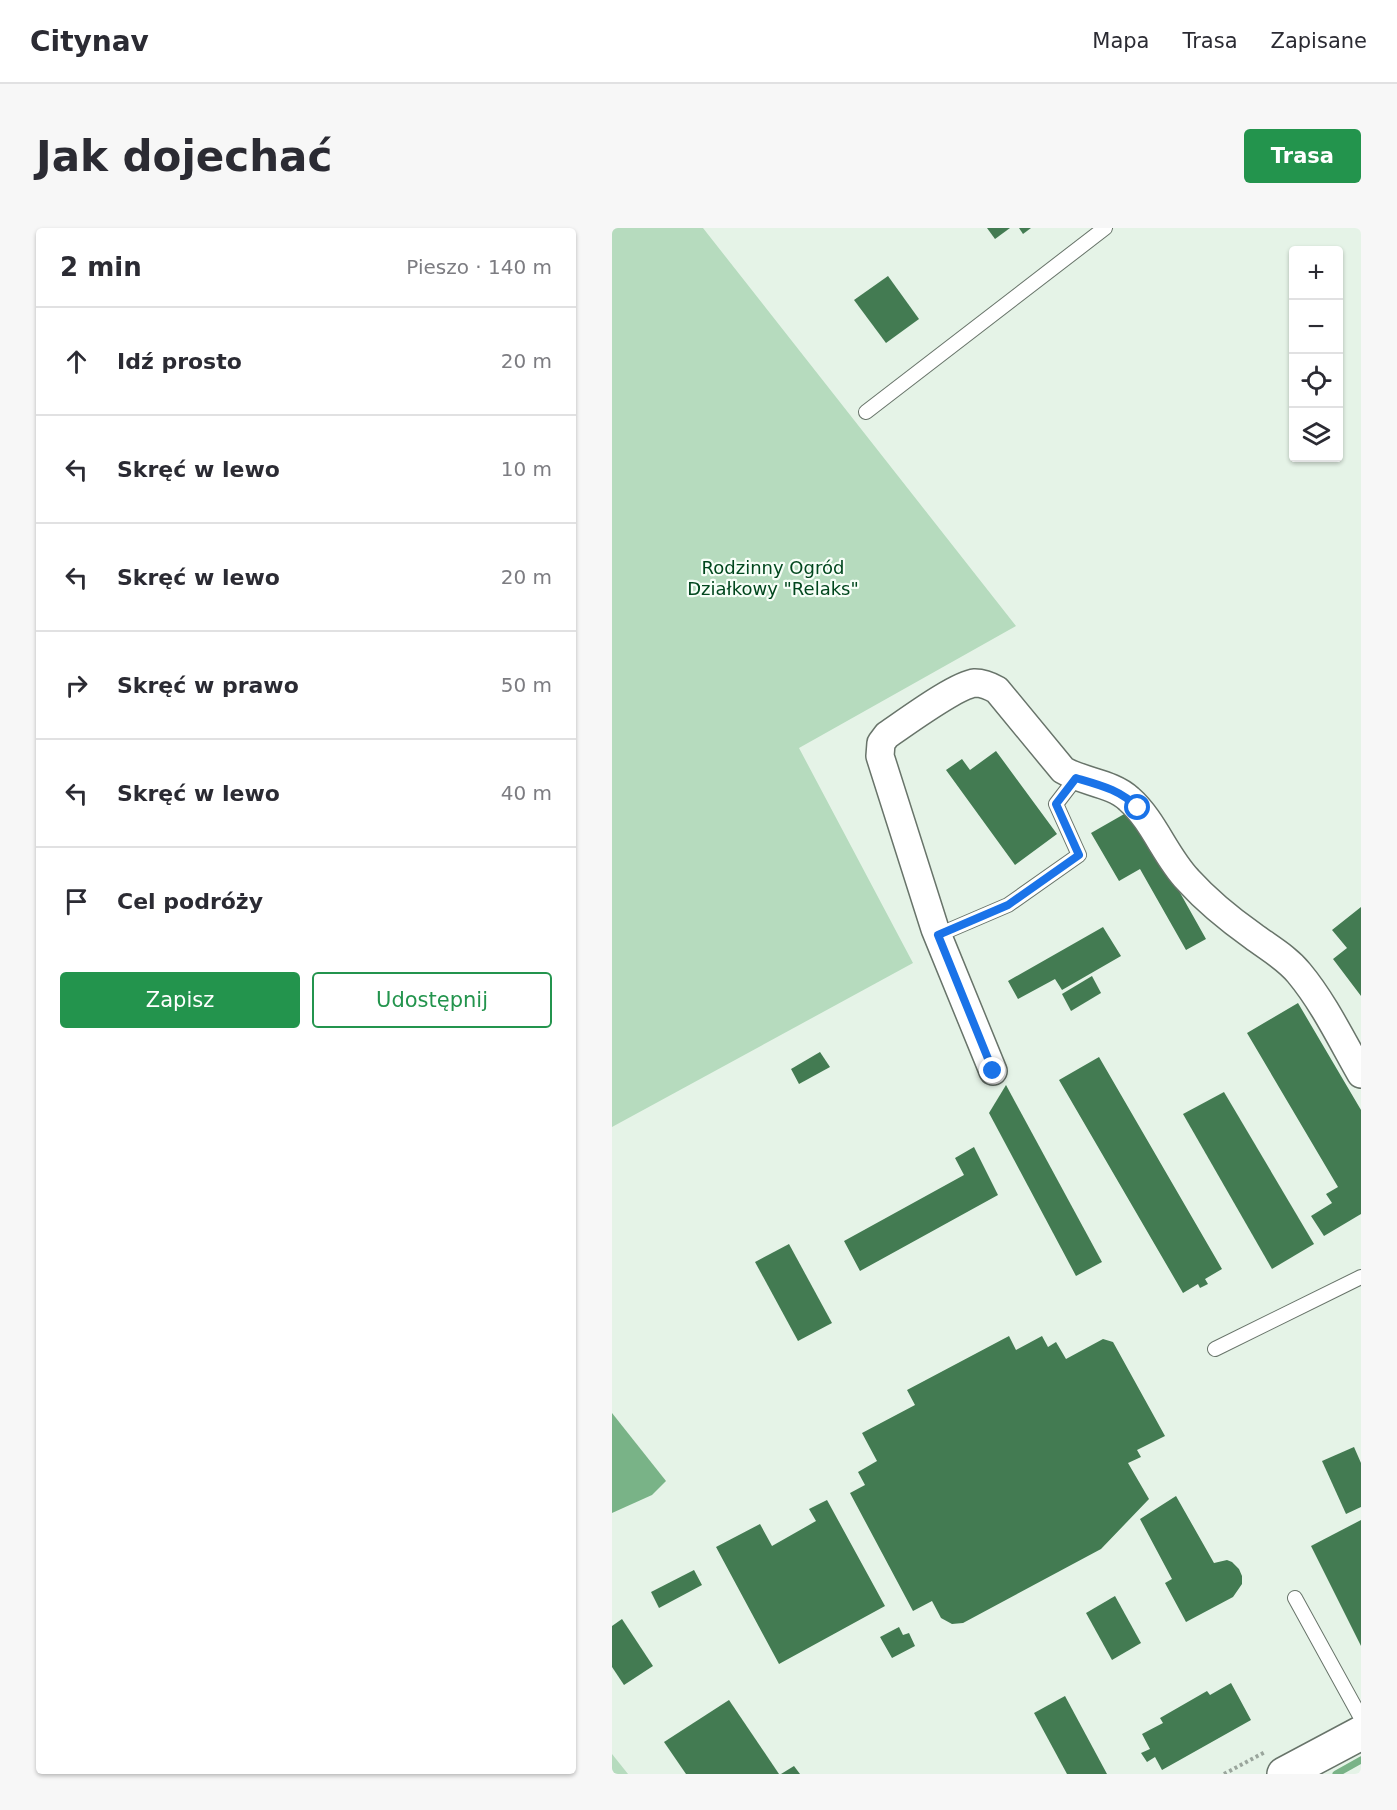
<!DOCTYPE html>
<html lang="pl">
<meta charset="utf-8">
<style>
body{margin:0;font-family:"DejaVu Sans",sans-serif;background:#f7f7f7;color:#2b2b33}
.controls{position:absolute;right:18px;top:18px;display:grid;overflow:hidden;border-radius:6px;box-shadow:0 2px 4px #0004}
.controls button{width:54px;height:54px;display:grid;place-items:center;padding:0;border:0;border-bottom:2px solid #e1e1e2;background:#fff;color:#2b2b33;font:30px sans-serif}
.stop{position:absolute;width:18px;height:18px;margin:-14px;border:4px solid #1a73e8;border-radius:50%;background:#fff}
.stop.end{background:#1a73e8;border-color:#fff;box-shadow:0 2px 6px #0008}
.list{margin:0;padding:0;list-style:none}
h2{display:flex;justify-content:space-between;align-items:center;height:78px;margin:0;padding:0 24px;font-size:26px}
h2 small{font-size:20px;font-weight:400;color:#7c7c81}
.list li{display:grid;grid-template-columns:39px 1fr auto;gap:18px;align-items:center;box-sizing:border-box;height:108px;padding:0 24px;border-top:2px solid #e1e1e2}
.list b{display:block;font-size:22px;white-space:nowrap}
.list em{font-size:20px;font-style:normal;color:#7c7c81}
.actions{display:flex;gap:12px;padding:18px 24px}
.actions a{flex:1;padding:14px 0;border:2px solid #23944d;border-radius:6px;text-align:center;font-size:21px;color:#23944d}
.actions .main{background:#23944d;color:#fff}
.icon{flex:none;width:33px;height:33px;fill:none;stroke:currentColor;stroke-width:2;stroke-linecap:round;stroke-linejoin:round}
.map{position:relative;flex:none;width:749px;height:1546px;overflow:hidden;border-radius:6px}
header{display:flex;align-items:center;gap:36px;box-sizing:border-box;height:84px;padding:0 30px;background:#fff;border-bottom:2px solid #e1e1e2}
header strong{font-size:28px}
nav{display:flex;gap:33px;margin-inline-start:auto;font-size:21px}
.intro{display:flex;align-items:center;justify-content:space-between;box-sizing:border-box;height:144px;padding:0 36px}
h1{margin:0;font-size:42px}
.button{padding:15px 27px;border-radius:6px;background:#23944d;color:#fff;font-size:21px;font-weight:700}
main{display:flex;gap:36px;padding:0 36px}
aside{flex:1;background:#fff;border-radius:6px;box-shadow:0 2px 4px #0004}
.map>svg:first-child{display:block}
.green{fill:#b6dbbe}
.water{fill:#79b387}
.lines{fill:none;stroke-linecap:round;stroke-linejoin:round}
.stream{stroke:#79b387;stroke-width:7}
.building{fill:#437b52}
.lane-casing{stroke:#68746a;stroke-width:16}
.street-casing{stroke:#68746a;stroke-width:30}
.secondary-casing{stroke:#68746a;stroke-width:36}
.path{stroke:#9aa59c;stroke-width:4;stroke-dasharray:3 3;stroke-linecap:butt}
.lane{stroke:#fff;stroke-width:14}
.street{stroke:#fff;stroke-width:27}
.secondary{stroke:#fff;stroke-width:33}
.route{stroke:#1a73e8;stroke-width:8}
.labels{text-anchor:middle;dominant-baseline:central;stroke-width:4.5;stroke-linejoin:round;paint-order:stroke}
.park-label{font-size:18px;fill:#00461d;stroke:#f6fef7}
</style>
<header>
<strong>Citynav</strong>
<nav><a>Mapa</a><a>Trasa</a><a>Zapisane</a></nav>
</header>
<div class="intro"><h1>Jak dojechać</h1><a class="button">Trasa</a></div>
<main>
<aside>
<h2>2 min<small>Pieszo · 140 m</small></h2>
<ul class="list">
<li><svg class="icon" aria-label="ahead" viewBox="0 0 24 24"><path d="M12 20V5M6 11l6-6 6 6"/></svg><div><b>Idź prosto</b></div><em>20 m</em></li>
<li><svg class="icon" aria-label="left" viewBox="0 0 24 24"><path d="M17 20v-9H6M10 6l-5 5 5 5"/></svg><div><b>Skręć w lewo</b></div><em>10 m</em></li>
<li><svg class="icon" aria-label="left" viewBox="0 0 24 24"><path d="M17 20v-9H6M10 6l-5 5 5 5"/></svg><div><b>Skręć w lewo</b></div><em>20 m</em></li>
<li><svg class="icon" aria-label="right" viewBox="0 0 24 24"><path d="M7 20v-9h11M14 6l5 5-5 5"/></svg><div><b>Skręć w prawo</b></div><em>50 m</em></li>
<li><svg class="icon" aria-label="left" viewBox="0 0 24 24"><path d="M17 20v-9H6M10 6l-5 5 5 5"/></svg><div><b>Skręć w lewo</b></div><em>40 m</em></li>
<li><svg class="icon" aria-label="arrive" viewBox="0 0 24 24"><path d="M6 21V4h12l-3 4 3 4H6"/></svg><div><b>Cel podróży</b></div></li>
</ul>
<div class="actions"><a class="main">Zapisz</a><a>Udostępnij</a></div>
</aside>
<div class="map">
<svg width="749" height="1546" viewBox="0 0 749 1546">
<rect width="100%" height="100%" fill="#e5f3e7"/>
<g class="green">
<polygon points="0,0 91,0 404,398 187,520 301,735 0,899"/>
<polygon points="0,1526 16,1546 0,1546"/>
</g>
<polygon class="water" points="0,1185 54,1253 40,1267 0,1285"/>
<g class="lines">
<polyline class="stream" points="724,1546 749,1532"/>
</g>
<g class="building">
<polygon points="375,0 398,0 383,11"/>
<polygon points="407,0 419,0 411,6"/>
<polygon points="276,48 307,91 274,115 242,72"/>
<polygon points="384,523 445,606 403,637 334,542 350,531 358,542"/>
<polygon points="521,581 594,711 574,722 528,641 507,653 479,605"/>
<polygon points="749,679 749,768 721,731 735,720 720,702"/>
<polygon points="491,699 509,728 450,762 443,751 406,771 396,753"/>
<polygon points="480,748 489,765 459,783 450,766"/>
<polygon points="686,775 749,882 749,986 712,1008 699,988 720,975 714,966 726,959 635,805"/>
<polygon points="208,824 218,839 187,856 179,841"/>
<polygon points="487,829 610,1041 593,1051 596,1056 588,1060 586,1056 571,1065 447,852"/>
<polygon points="394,857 490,1034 464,1048 377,885"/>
<polygon points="612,864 702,1016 660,1041 571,886"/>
<polygon points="362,919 386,967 248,1043 232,1013 352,947 343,930"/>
<polygon points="177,1016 220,1095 186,1113 143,1034"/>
<polygon points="397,1108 404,1122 430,1108 436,1119 444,1114 454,1131 491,1111 501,1114 553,1208 525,1222 529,1229 516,1235 537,1271 489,1321 351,1395 340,1396 329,1390 320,1373 301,1383 238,1265 253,1257 246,1244 265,1233 250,1205 303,1177 295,1162"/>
<polygon points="742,1219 749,1235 749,1279 734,1286 710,1233"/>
<polygon points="564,1268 602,1335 615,1332 620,1334 627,1341 630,1348 630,1356 621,1369 574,1394 553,1355 560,1351 528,1291"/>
<polygon points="215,1272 273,1378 167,1436 104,1319 148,1296 160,1318 204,1293 197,1281"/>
<polygon points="749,1292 749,1418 699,1318"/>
<polygon points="82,1342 90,1357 47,1380 39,1364"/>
<polygon points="503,1368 529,1415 500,1432 474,1385"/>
<polygon points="10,1391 41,1438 12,1457 0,1439 0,1398"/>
<polygon points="287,1399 291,1407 297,1405 303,1418 280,1430 268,1409"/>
<polygon points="619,1455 639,1492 550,1542 543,1529 535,1534 529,1525 538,1521 530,1506 551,1495 548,1490 595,1463 598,1467"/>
<polygon points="453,1468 495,1546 455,1546 422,1485"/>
<polygon points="117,1472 167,1546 74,1546 52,1514"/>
<polygon points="182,1538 188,1546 169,1546"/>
</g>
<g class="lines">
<g class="lane-casing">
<g id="lane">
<polyline points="254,184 493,0"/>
<polyline points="326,707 396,677 467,627 444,576 464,550"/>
<polyline points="603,1121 749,1049"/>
<polyline points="683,1370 749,1490"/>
</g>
</g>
<g class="street-casing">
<path id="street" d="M381,843L323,701L268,528L269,515L275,507C293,495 344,457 363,455C372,455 378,458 385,462L451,542C471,554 500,555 517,571C542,593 553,628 576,652C596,674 617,691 641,708C657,720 675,730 687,745C712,775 730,813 749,846"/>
</g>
<g class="secondary-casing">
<polyline id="secondary" points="672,1546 749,1505"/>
</g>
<polyline class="path" points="612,1546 653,1524"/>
<use href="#lane" class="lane"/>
<use href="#street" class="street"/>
<use href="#secondary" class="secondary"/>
</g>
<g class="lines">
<path class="route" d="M381,843L326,707L396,677L467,627L444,576L464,550C488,557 509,562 526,580"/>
</g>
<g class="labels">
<g class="park-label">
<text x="161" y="339">Rodzinny Ogród<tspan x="161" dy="21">Działkowy "Relaks"</tspan></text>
</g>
</g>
</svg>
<div class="controls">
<button>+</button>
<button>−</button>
<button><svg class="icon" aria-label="locate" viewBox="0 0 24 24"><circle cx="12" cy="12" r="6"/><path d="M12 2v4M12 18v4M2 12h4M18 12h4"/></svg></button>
<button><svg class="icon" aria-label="layers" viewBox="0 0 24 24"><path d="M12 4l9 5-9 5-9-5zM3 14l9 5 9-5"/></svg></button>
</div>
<div class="stop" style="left:526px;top:580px"></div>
<div class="stop end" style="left:381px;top:843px"></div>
</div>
</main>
